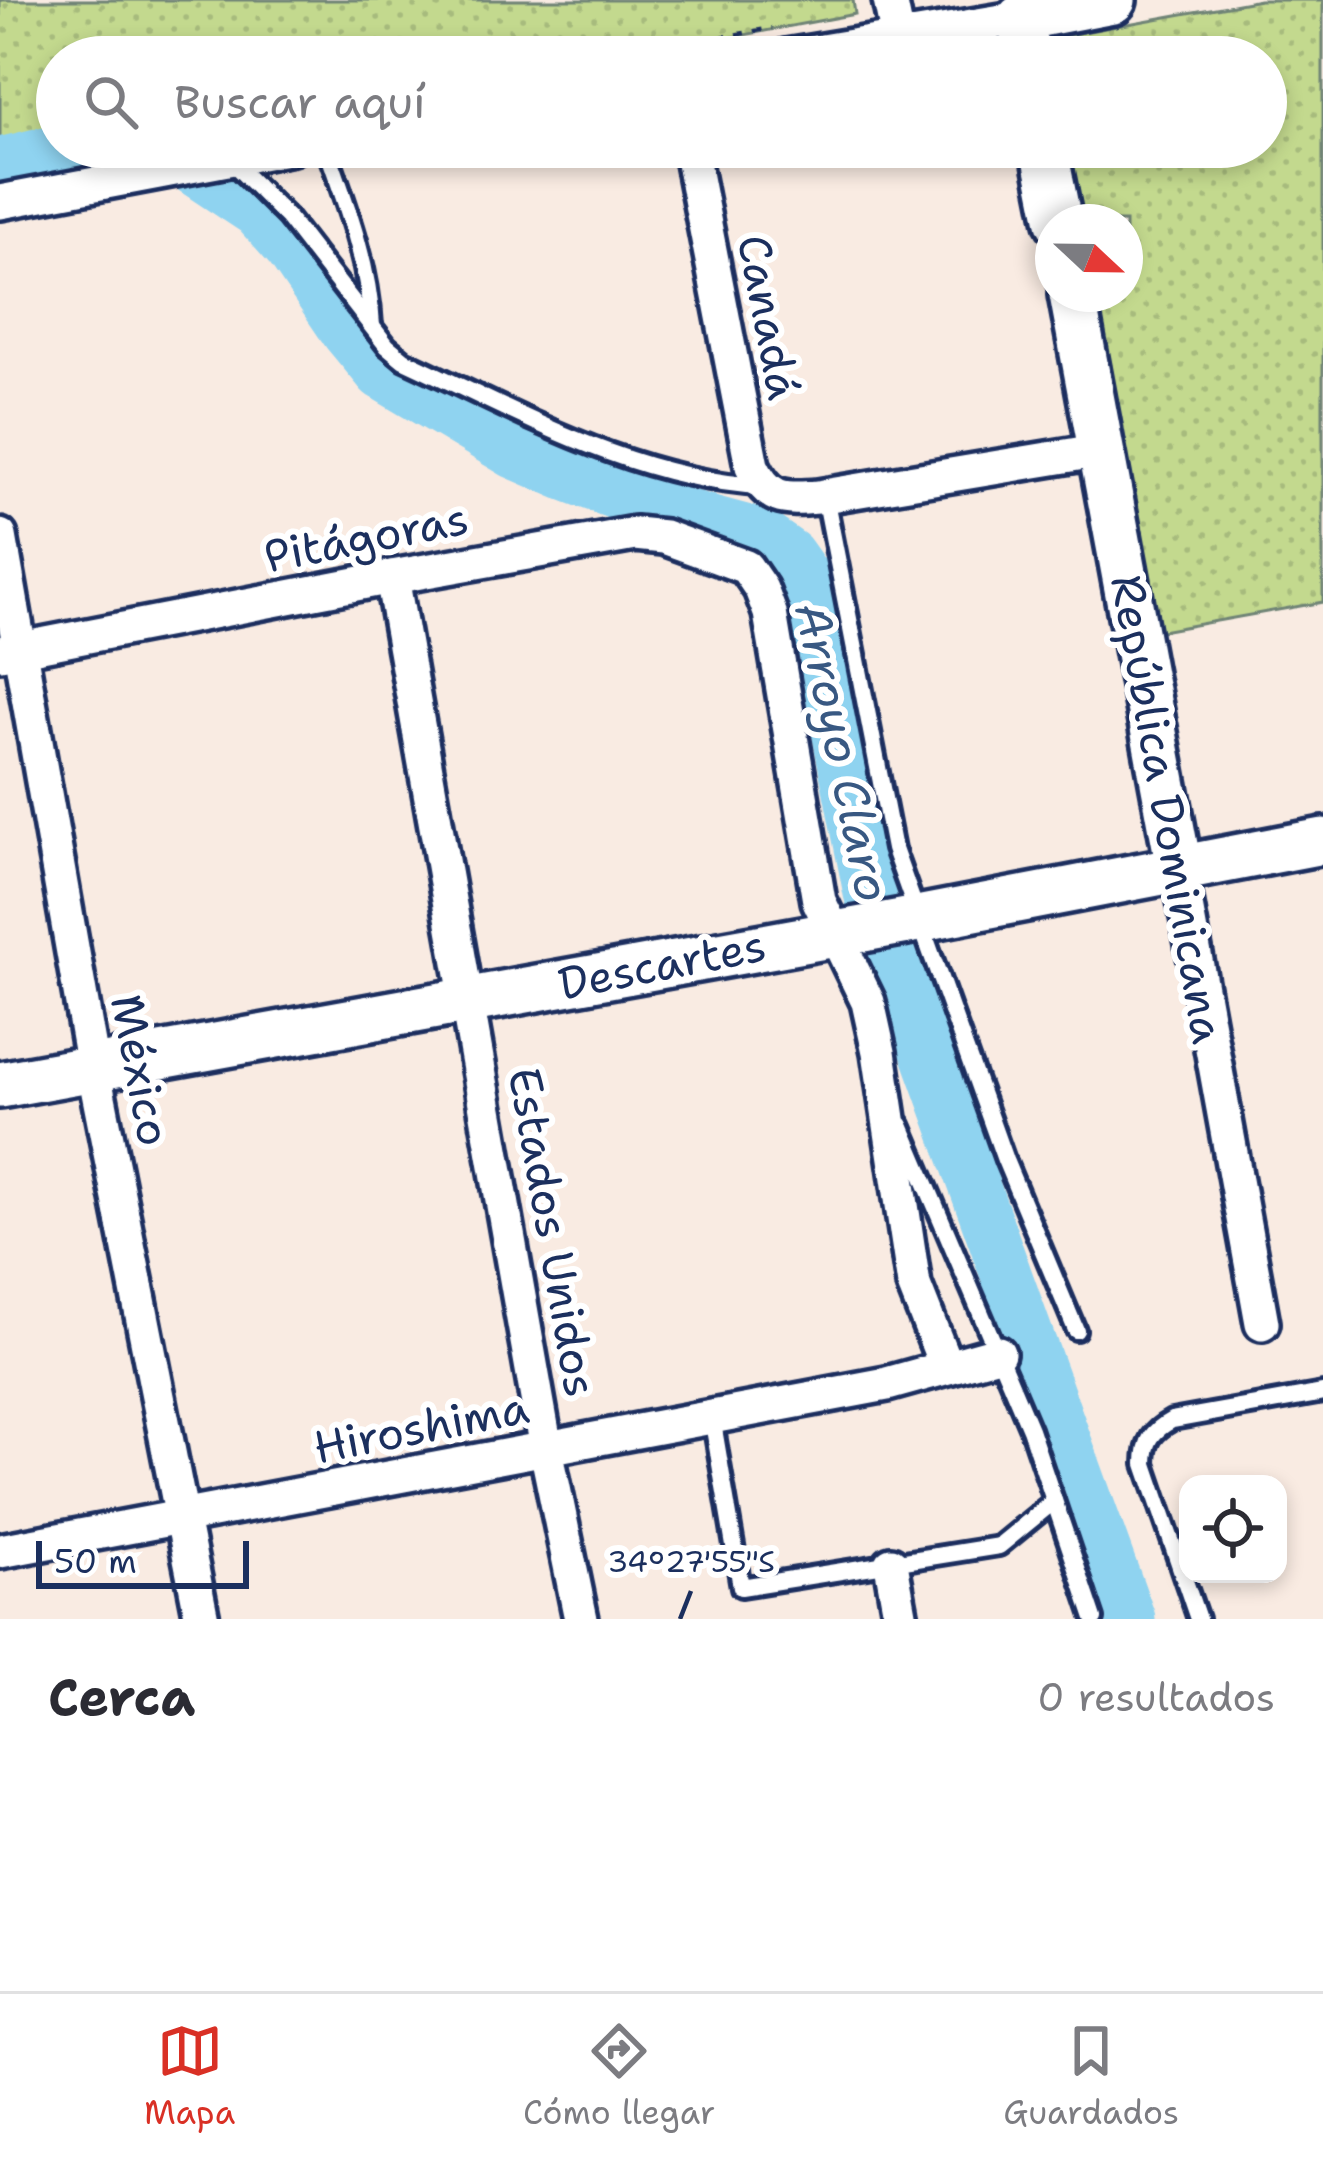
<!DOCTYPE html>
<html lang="es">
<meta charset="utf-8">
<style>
body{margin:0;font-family:"Shantell Sans",sans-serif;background:#f7f7f7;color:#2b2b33}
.controls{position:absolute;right:36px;bottom:36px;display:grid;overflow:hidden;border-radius:24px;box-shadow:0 6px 18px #0003}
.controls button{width:108px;height:108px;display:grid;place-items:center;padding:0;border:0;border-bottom:3px solid #e1e1e2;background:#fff;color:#2b2b33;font:60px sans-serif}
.compass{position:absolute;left:1035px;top:204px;width:108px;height:108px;border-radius:50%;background:#fff;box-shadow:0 6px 18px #0003;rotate:112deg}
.scale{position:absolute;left:36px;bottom:30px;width:213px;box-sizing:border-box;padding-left:12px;border:6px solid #1b2f5e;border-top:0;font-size:33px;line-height:42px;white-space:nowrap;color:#1b2f5e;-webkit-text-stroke:9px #fff;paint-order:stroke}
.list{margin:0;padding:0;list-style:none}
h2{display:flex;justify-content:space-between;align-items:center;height:156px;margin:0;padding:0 48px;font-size:51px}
h2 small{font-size:39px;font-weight:400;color:#7c7c81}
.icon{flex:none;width:66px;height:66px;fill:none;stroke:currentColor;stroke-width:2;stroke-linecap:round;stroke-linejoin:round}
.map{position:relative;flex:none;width:1323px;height:1619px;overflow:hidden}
.search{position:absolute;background:#fff;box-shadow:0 6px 18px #0003;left:36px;right:36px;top:36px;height:132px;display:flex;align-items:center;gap:30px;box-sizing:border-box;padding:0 42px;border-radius:66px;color:#7c7c81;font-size:45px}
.sheet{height:372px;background:#fff}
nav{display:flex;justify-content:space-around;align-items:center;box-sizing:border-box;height:168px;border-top:3px solid #e1e1e2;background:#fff;font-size:33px;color:#7c7c81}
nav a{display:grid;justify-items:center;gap:6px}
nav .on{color:#d93025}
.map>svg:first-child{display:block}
.grass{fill:url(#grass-dots);stroke:#6f8476;stroke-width:3}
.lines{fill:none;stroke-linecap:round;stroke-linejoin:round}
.river{stroke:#8fd3f0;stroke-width:51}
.lane-casing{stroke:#1b2f5e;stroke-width:26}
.street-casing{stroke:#1b2f5e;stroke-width:42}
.secondary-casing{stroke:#1b2f5e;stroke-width:54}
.path{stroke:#1b2f5e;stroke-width:4.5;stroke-dasharray:9 9;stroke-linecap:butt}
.lane{stroke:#fff;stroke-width:16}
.street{stroke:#fff;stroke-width:33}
.secondary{stroke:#fff;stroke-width:45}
.ticks{fill:none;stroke:#1b2f5e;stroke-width:4.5}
.labels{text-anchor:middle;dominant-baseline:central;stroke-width:12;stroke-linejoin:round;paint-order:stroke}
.street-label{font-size:45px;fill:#1b2f5e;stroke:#fff}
.water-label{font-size:48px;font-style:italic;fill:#385882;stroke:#fff}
.ticks-label{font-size:30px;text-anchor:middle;fill:#1b2f5e;stroke:#fff;stroke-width:12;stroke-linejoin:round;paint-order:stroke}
</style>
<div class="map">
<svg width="1323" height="1619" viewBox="0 0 1323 1619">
<defs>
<pattern id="grass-dots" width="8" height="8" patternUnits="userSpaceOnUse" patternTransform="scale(3)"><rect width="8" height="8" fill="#c3d98e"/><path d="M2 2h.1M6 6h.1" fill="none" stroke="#a7bb7d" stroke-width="1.8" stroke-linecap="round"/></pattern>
</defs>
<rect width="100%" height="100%" fill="#f9ebe2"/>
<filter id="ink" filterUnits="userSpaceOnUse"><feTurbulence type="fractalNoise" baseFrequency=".00833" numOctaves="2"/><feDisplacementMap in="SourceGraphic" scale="24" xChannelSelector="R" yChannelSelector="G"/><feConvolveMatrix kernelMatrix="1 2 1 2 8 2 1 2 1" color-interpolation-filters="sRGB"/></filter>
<g filter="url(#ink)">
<g class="grass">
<polygon points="0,0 853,0 855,14 628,57 57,57 57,147 156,147 0,177"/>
<polygon points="1260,0 1323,0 1323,602 1150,633 1090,294 1125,294 1125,222 1078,222 1065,147 1266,147 1266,57 1049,57 1045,39"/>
</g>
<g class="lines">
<g class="river">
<polyline points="148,147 177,159 257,212 290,249 347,333 381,374 514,453 565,475 623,497 760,534 790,555 807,579 869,893 1130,1619"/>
<polyline points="0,163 66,147"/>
</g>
<g class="lane-casing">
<g id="lane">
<path d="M326,147C346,204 369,264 372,326"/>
<path d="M229,159L287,217L387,346L404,360C519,413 633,479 761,486"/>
<polyline points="825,496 894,849 1005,1160 1076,1330"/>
<polyline points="901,1125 1030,1429 1094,1619"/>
<polyline points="712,1417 741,1587 999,1546 1054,1501"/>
<path d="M1198,1619L1145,1464C1145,1441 1152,1431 1172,1420L1323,1393"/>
</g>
</g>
<g class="street-casing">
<g id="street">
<polyline points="890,0 898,38"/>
<polyline points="786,57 1020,18"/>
<path d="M690,147L752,466C768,500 783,500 818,497L1102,450"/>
<polyline points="0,202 292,147"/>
<polyline points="0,536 93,1067 202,1619"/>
<polyline points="392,577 546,1449 581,1619"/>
<polyline points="0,653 392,577 635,534 664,537 746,567 761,589 770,613 819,901 868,1002 879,1052 914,1285 946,1366"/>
<polyline points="1179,867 1262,1323"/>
<polyline points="0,1551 887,1384 998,1353"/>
<polyline points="891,1564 901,1619"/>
</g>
</g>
<g class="secondary-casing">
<g id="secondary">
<polyline points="1027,57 1020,18 1113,0"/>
<polyline points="1044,147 1059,222"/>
<polyline points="1072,294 1179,867"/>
<polyline points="0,1085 902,922 1323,841"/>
</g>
</g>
<polyline class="path" points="612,57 772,28"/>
<use href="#lane" class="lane"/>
<use href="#street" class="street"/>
<use href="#secondary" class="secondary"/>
</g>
</g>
<path class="ticks" d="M680,1619L691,1591"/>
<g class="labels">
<g class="street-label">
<text transform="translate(769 317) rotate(79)">Canadá</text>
<text transform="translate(366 537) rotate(-11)">Pitágoras</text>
<text transform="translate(1168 809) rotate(80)">República Dominicana</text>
<text transform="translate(662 964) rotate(-11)">Descartes</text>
<text transform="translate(141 1070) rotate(79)">México</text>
<text transform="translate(553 1232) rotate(80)">Estados Unidos</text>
<text transform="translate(421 1427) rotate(-11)">Hiroshima</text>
</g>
<g class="water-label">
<text transform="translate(843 752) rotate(78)">Arroyo Claro</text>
</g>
</g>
<g class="ticks-label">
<text x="691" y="1572">34°27'55"S</text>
</g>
</svg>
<div class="controls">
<button><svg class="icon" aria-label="locate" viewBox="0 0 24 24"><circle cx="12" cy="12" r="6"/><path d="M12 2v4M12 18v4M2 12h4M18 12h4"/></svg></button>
</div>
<svg class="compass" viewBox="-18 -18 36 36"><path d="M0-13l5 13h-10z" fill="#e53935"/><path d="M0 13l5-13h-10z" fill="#7c7c81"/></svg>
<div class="scale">50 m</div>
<div class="search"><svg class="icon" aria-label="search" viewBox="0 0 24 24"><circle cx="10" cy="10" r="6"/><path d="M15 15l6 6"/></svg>Buscar aquí</div>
</div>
<section class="sheet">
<h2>Cerca<small>0 resultados</small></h2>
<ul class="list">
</ul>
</section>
<nav>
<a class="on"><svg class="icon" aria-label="map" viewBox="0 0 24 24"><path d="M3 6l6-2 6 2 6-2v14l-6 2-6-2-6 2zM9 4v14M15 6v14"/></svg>Mapa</a>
<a><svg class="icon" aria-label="directions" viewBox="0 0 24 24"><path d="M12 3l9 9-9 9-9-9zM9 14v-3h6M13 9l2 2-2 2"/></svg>Cómo llegar</a>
<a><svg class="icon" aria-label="saved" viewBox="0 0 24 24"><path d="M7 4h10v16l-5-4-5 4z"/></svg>Guardados</a>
</nav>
